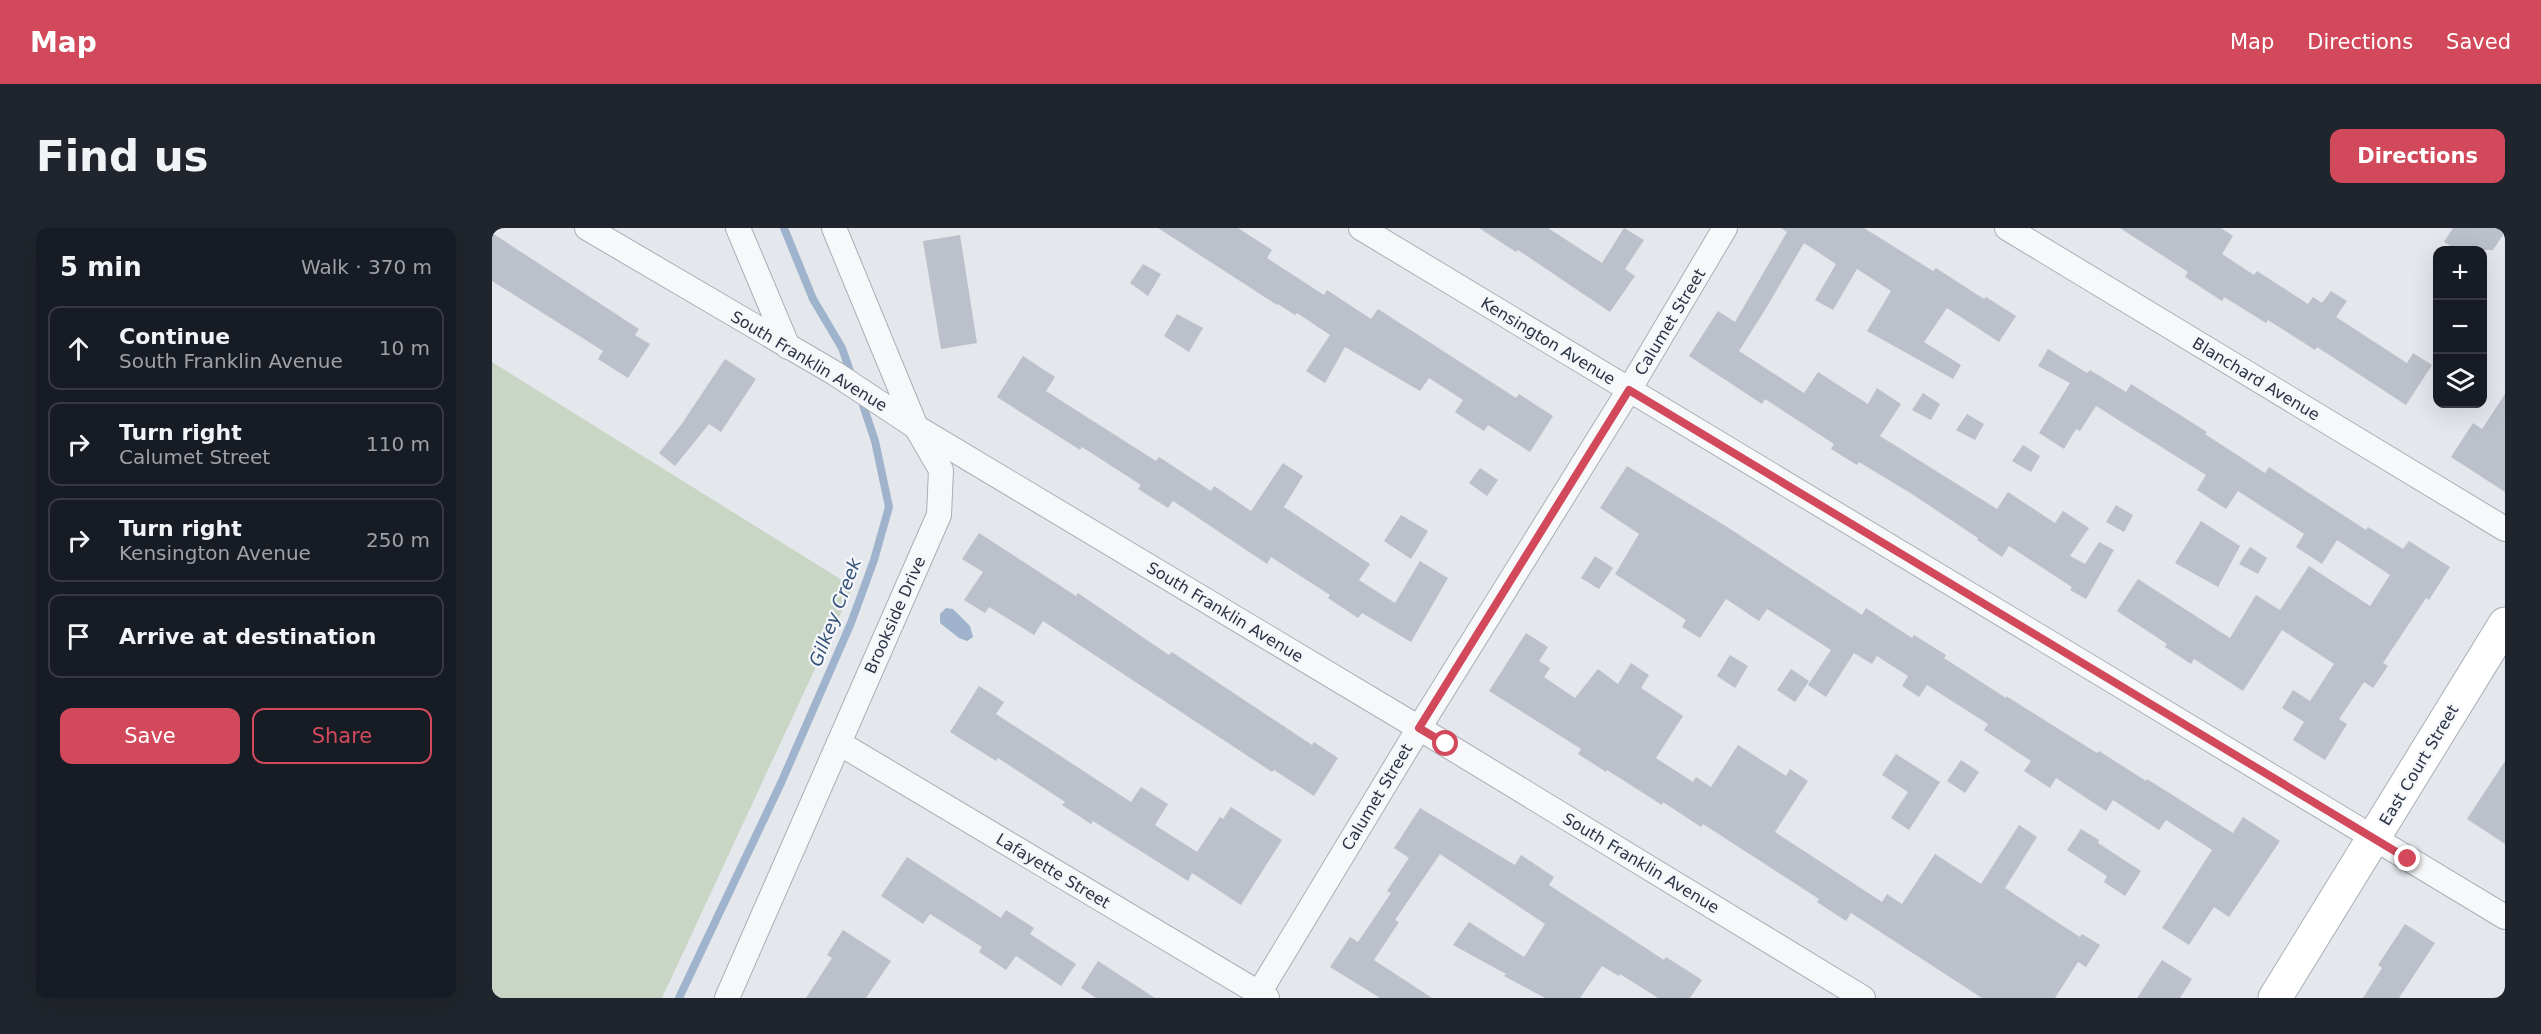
<!DOCTYPE html>
<meta charset="utf-8">
<style>
body{margin:0;font-family:"DejaVu Sans",sans-serif;background:#20242c;color:#f1f3f6}
.controls{position:absolute;right:18px;top:18px;display:grid;overflow:hidden;border-radius:12px;box-shadow:0 6px 24px #0002}
.controls button{width:54px;height:54px;display:grid;place-items:center;padding:0;border:0;border-bottom:2px solid #363941;background:#171b24;color:#f1f3f6;font:30px sans-serif}
.stop{position:absolute;width:18px;height:18px;margin:-14px;border:4px solid #d1495b;border-radius:50%;background:#fff}
.stop.end{background:#d1495b;border-color:#fff;box-shadow:0 2px 6px #0008}
.list{margin:0;padding:0;list-style:none}
h2{display:flex;justify-content:space-between;align-items:center;height:78px;margin:0;padding:0 24px;font-size:26px}
h2 small{font-size:20px;font-weight:400;color:#9ea1a6}
.list li{display:grid;grid-template-columns:39px 1fr auto;gap:18px;align-items:center;box-sizing:border-box;height:84px;margin:0 12px 12px;padding:0 12px;border:2px solid #363941;border-radius:12px}
.list b{display:block;font-size:22px;white-space:nowrap}
.list p{margin:0;font-size:20px;white-space:nowrap;color:#9ea1a6}
.list em{font-size:20px;font-style:normal;color:#9ea1a6}
.actions{display:flex;gap:12px;padding:18px 24px}
.actions a{flex:1;padding:14px 0;border:2px solid #d1495b;border-radius:12px;text-align:center;font-size:21px;color:#d1495b}
.actions .main{background:#d1495b;color:#fff}
.icon{flex:none;width:33px;height:33px;fill:none;stroke:currentColor;stroke-width:2;stroke-linecap:round;stroke-linejoin:round}
.map{position:relative;flex:none;width:2013px;height:770px;overflow:hidden;border-radius:12px}
header{display:flex;align-items:center;gap:36px;box-sizing:border-box;height:84px;padding:0 30px;background:#d1495b;color:#fff}
header strong{font-size:28px}
nav{display:flex;gap:33px;margin-inline-start:auto;font-size:21px}
.intro{display:flex;align-items:center;justify-content:space-between;box-sizing:border-box;height:144px;padding:0 36px}
h1{margin:0;font-size:42px}
.button{padding:15px 27px;border-radius:12px;background:#d1495b;color:#fff;font-size:21px;font-weight:700}
main{display:flex;gap:36px;padding:0 36px}
aside{flex:1;background:#171b24;border-radius:12px;box-shadow:0 6px 24px #0002}
.map>svg:first-child{display:block}
.green{fill:#c9d6c5}
.water{fill:#9fb4cc}
.lines{fill:none;stroke-linecap:round;stroke-linejoin:round}
.stream{stroke:#9fb4cc;stroke-width:8}
.building{fill:#bbc0ca}
.street-casing{stroke:#a9aeb7;stroke-width:26}
.secondary-casing{stroke:#a9aeb7;stroke-width:35}
.street{stroke:#f7f8fa;stroke-width:24}
.secondary{stroke:#fff;stroke-width:33}
.route{stroke:#d1495b;stroke-width:8}
.labels{text-anchor:middle;dominant-baseline:central;stroke-width:4.5;stroke-linejoin:round;paint-order:stroke}
.street-label{font-size:16px;fill:#2b3445;stroke:#f4f6f9}
.water-label{font-size:18px;font-style:italic;fill:#34527a;stroke:#f4f6f9}
</style>
<header>
<strong>Map</strong>
<nav><a>Map</a><a>Directions</a><a>Saved</a></nav>
</header>
<div class="intro"><h1>Find us</h1><a class="button">Directions</a></div>
<main>
<aside>
<h2>5 min<small>Walk · 370 m</small></h2>
<ul class="list">
<li><svg class="icon" aria-label="ahead" viewBox="0 0 24 24"><path d="M12 20V5M6 11l6-6 6 6"/></svg><div><b>Continue</b><p>South Franklin Avenue</p></div><em>10 m</em></li>
<li><svg class="icon" aria-label="right" viewBox="0 0 24 24"><path d="M7 20v-9h11M14 6l5 5-5 5"/></svg><div><b>Turn right</b><p>Calumet Street</p></div><em>110 m</em></li>
<li><svg class="icon" aria-label="right" viewBox="0 0 24 24"><path d="M7 20v-9h11M14 6l5 5-5 5"/></svg><div><b>Turn right</b><p>Kensington Avenue</p></div><em>250 m</em></li>
<li><svg class="icon" aria-label="arrive" viewBox="0 0 24 24"><path d="M6 21V4h12l-3 4 3 4H6"/></svg><div><b>Arrive at destination</b></div></li>
</ul>
<div class="actions"><a class="main">Save</a><a>Share</a></div>
</aside>
<div class="map">
<svg width="2013" height="770" viewBox="0 0 2013 770">
<rect width="100%" height="100%" fill="#e4e7ec"/>
<polygon class="green" points="0,134 361,359 170,770 0,770"/>
<polygon class="water" points="454,380 461,381 478,398 481,409 475,413 467,410 448,395 448,386"/>
<g class="lines">
<g class="stream">
<polyline points="292,0 321,71 350,120 360,149"/>
<polyline points="187,770 289,555 359,395 382,332 397,279 383,213 368,168"/>
</g>
</g>
<g class="building">
<polygon points="666,0 746,0 780,22 775,30 832,67 835,62 879,91 886,81 1024,170 1027,166 1061,188 1038,224 996,197 992,203 963,184 971,172 937,150 928,163 853,119 833,155 814,143 838,107 805,85 803,87 786,76 785,77"/>
<polygon points="987,0 1056,0 1110,35 1132,0 1152,12 1133,41 1143,48 1118,84 1026,22 1024,24"/>
<polygon points="1289,0 1372,0 1441,43 1444,40 1492,71 1494,69 1524,88 1507,114 1455,80 1432,114 1469,137 1461,151 1375,103 1399,63 1365,41 1341,82 1323,72 1344,36 1312,15 1273,82 1247,123 1312,165 1326,144 1376,176 1385,160 1409,176 1388,208 1505,281 1516,264 1563,295 1571,283 1597,300 1578,328 1593,336 1607,314 1622,322 1594,371 1578,362 1580,359 1517,318 1510,329 1485,312 1486,310 1420,266 1367,234 1365,237 1339,221 1342,216 1273,171 1270,176 1197,128 1226,83 1243,94 1295,4"/>
<polygon points="1628,0 1729,0 1741,8 1730,26 1762,47 1765,43 1816,76 1821,69 1830,75 1839,63 1855,73 1844,89 1915,135 1921,125 1940,137 1914,177 1825,119 1823,122 1776,92 1774,95 1732,69 1730,73 1693,49 1696,44"/>
<polygon points="1961,0 2013,0 2013,4 2001,22 1965,22 1952,14"/>
<polygon points="0,5 147,101 143,107 158,116 136,150 106,131 111,123 0,53"/>
<polygon points="468,7 485,115 449,121 431,13"/>
<polygon points="651,36 669,46 656,68 638,55"/>
<polygon points="685,86 711,100 697,124 672,108"/>
<polygon points="1556,121 1595,145 1598,142 1634,164 1639,156 1715,204 1713,206 1773,245 1777,239 1874,302 1876,299 1911,321 1917,313 1958,339 1937,372 1934,370 1891,435 1896,438 1881,460 1872,454 1847,491 1855,496 1833,532 1801,512 1812,494 1790,480 1801,462 1818,473 1842,436 1790,402 1751,463 1702,431 1699,436 1673,419 1675,416 1625,383 1646,351 1738,410 1764,367 1788,382 1817,338 1878,378 1898,347 1845,312 1830,336 1804,319 1812,306 1746,263 1734,281 1705,262 1714,247 1604,178 1588,203 1584,201 1572,221 1547,205 1578,155 1546,138"/>
<polygon points="531,128 563,149 554,163 664,233 667,229 719,263 722,258 759,283 791,235 811,248 792,279 878,336 867,352 903,375 928,333 956,350 919,414 870,385 866,390 836,370 838,367 779,329 775,336 681,273 676,280 646,261 649,257 590,219 588,222 505,169"/>
<polygon points="233,131 264,151 229,204 217,196 183,238 167,225 189,197"/>
<polygon points="1431,165 1448,176 1439,192 1420,182"/>
<polygon points="2013,166 2013,264 1959,229 1981,195 1990,201"/>
<polygon points="1475,186 1492,196 1483,212 1464,202"/>
<polygon points="1531,217 1548,228 1539,244 1520,233"/>
<polygon points="1135,238 1232,297 1370,387 1374,380 1420,410 1422,407 1454,427 1452,430 1514,470 1514,468 1605,525 1607,523 1654,553 1655,551 1741,605 1751,589 1788,613 1737,689 1722,679 1697,717 1670,700 1720,622 1674,592 1667,602 1621,572 1614,583 1564,550 1558,560 1532,543 1539,533 1492,502 1496,496 1435,457 1427,469 1410,458 1416,448 1385,428 1380,436 1362,425 1334,469 1316,457 1339,422 1275,381 1267,393 1234,371 1208,410 1190,399 1194,392 1123,346 1147,306 1108,280"/>
<polygon points="988,240 1006,252 995,268 977,255"/>
<polygon points="1624,277 1641,287 1632,304 1614,294"/>
<polygon points="909,287 936,303 919,331 892,313"/>
<polygon points="1709,293 1748,318 1726,359 1683,335"/>
<polygon points="487,305 584,368 586,365 677,427 680,424 820,517 822,514 846,530 822,568 782,542 780,544 551,393 542,407 497,379 493,385 472,372 491,344 470,331"/>
<polygon points="1758,319 1775,330 1766,346 1747,336"/>
<polygon points="1103,328 1121,340 1107,361 1089,350"/>
<polygon points="1034,405 1056,419 1047,433 1058,440 1052,449 1083,470 1106,441 1126,456 1139,435 1157,447 1149,460 1191,488 1164,530 1201,554 1204,549 1219,559 1246,517 1294,548 1298,541 1316,553 1283,604 1390,674 1395,666 1410,676 1443,626 1489,656 1527,597 1545,609 1513,660 1588,709 1590,706 1608,717 1594,739 1586,734 1563,770 1490,770 1359,685 1354,693 1325,674 1327,671 1211,596 1209,599 1171,574 1170,577 1115,542 1114,544 1086,526 1089,521 997,463"/>
<polygon points="1238,427 1256,438 1243,460 1225,448"/>
<polygon points="1299,441 1317,453 1303,474 1285,462"/>
<polygon points="487,458 512,474 504,486 639,574 649,559 676,576 663,597 705,624 728,589 731,591 739,579 790,612 749,677 700,645 696,653 601,593 599,596 570,577 573,574 506,530 504,533 458,504"/>
<polygon points="1404,526 1448,554 1417,602 1399,590 1416,564 1390,547"/>
<polygon points="1469,532 1487,544 1473,565 1455,553"/>
<polygon points="2013,533 2013,616 1975,591"/>
<polygon points="928,580 1023,637 1029,627 1062,649 1057,657 1172,732 1174,729 1210,752 1198,770 1166,770 1128,746 1127,748 1110,738 1088,770 1053,770 1012,748 1014,746 961,717 977,694 1032,729 1053,696 948,626 903,692 907,694 882,732 940,770 888,770 838,739 858,709 866,714 899,665 895,663 917,630 902,620"/>
<polygon points="1589,601 1607,612 1606,615 1649,643 1633,668 1612,654 1615,648 1575,622"/>
<polygon points="415,629 509,690 514,682 542,700 538,706 584,736 569,758 524,728 514,742 487,724 490,719 438,686 431,696 389,668"/>
<polygon points="1913,696 1943,715 1907,770 1871,770 1890,740 1886,737"/>
<polygon points="351,702 399,733 374,770 314,770 340,730 335,727"/>
<polygon points="1670,732 1700,751 1688,770 1645,770"/>
<polygon points="606,733 663,770 604,770 589,760"/>
</g>
<g class="lines">
<g class="street-casing">
<g id="street">
<polyline points="95,0 344,146 424,199 927,500 1371,770"/>
<polyline points="246,0 296,119"/>
<polyline points="869,0 2013,689"/>
<polyline points="1515,0 2013,301"/>
<polyline points="347,515 775,770"/>
<polyline points="235,770 447,287 449,242 424,199 342,0"/>
<polyline points="764,770 927,500 1137,162 1233,0"/>
</g>
</g>
<g class="secondary-casing">
<polyline id="secondary" points="1783,770 2013,396"/>
</g>
<use href="#street" class="street"/>
<use href="#secondary" class="secondary"/>
</g>
<g class="lines">
<polyline class="route" points="954,516 927,500 1137,162 1916,631"/>
</g>
<g class="labels">
<g class="street-label">
<text transform="translate(1178 94) rotate(-59)">Calumet Street</text>
<text transform="translate(1056 113) rotate(31)">Kensington Avenue</text>
<text transform="translate(317 133) rotate(31)">South Franklin Avenue</text>
<text transform="translate(1764 151) rotate(31)">Blanchard Avenue</text>
<text transform="translate(733 384) rotate(31)">South Franklin Avenue</text>
<text transform="translate(403 387) rotate(-66)">Brookside Drive</text>
<text transform="translate(1927 537) rotate(-59)">East Court Street</text>
<text transform="translate(885 569) rotate(-59)">Calumet Street</text>
<text transform="translate(1149 635) rotate(31)">South Franklin Avenue</text>
<text transform="translate(561 643) rotate(31)">Lafayette Street</text>
</g>
<g class="water-label">
<text transform="translate(343 384) rotate(-69)">Gilkey Creek</text>
</g>
</g>
</svg>
<div class="controls">
<button>+</button>
<button>−</button>
<button><svg class="icon" aria-label="layers" viewBox="0 0 24 24"><path d="M12 4l9 5-9 5-9-5zM3 14l9 5 9-5"/></svg></button>
</div>
<div class="stop" style="left:954px;top:516px"></div>
<div class="stop end" style="left:1916px;top:631px"></div>
</div>
</main>
